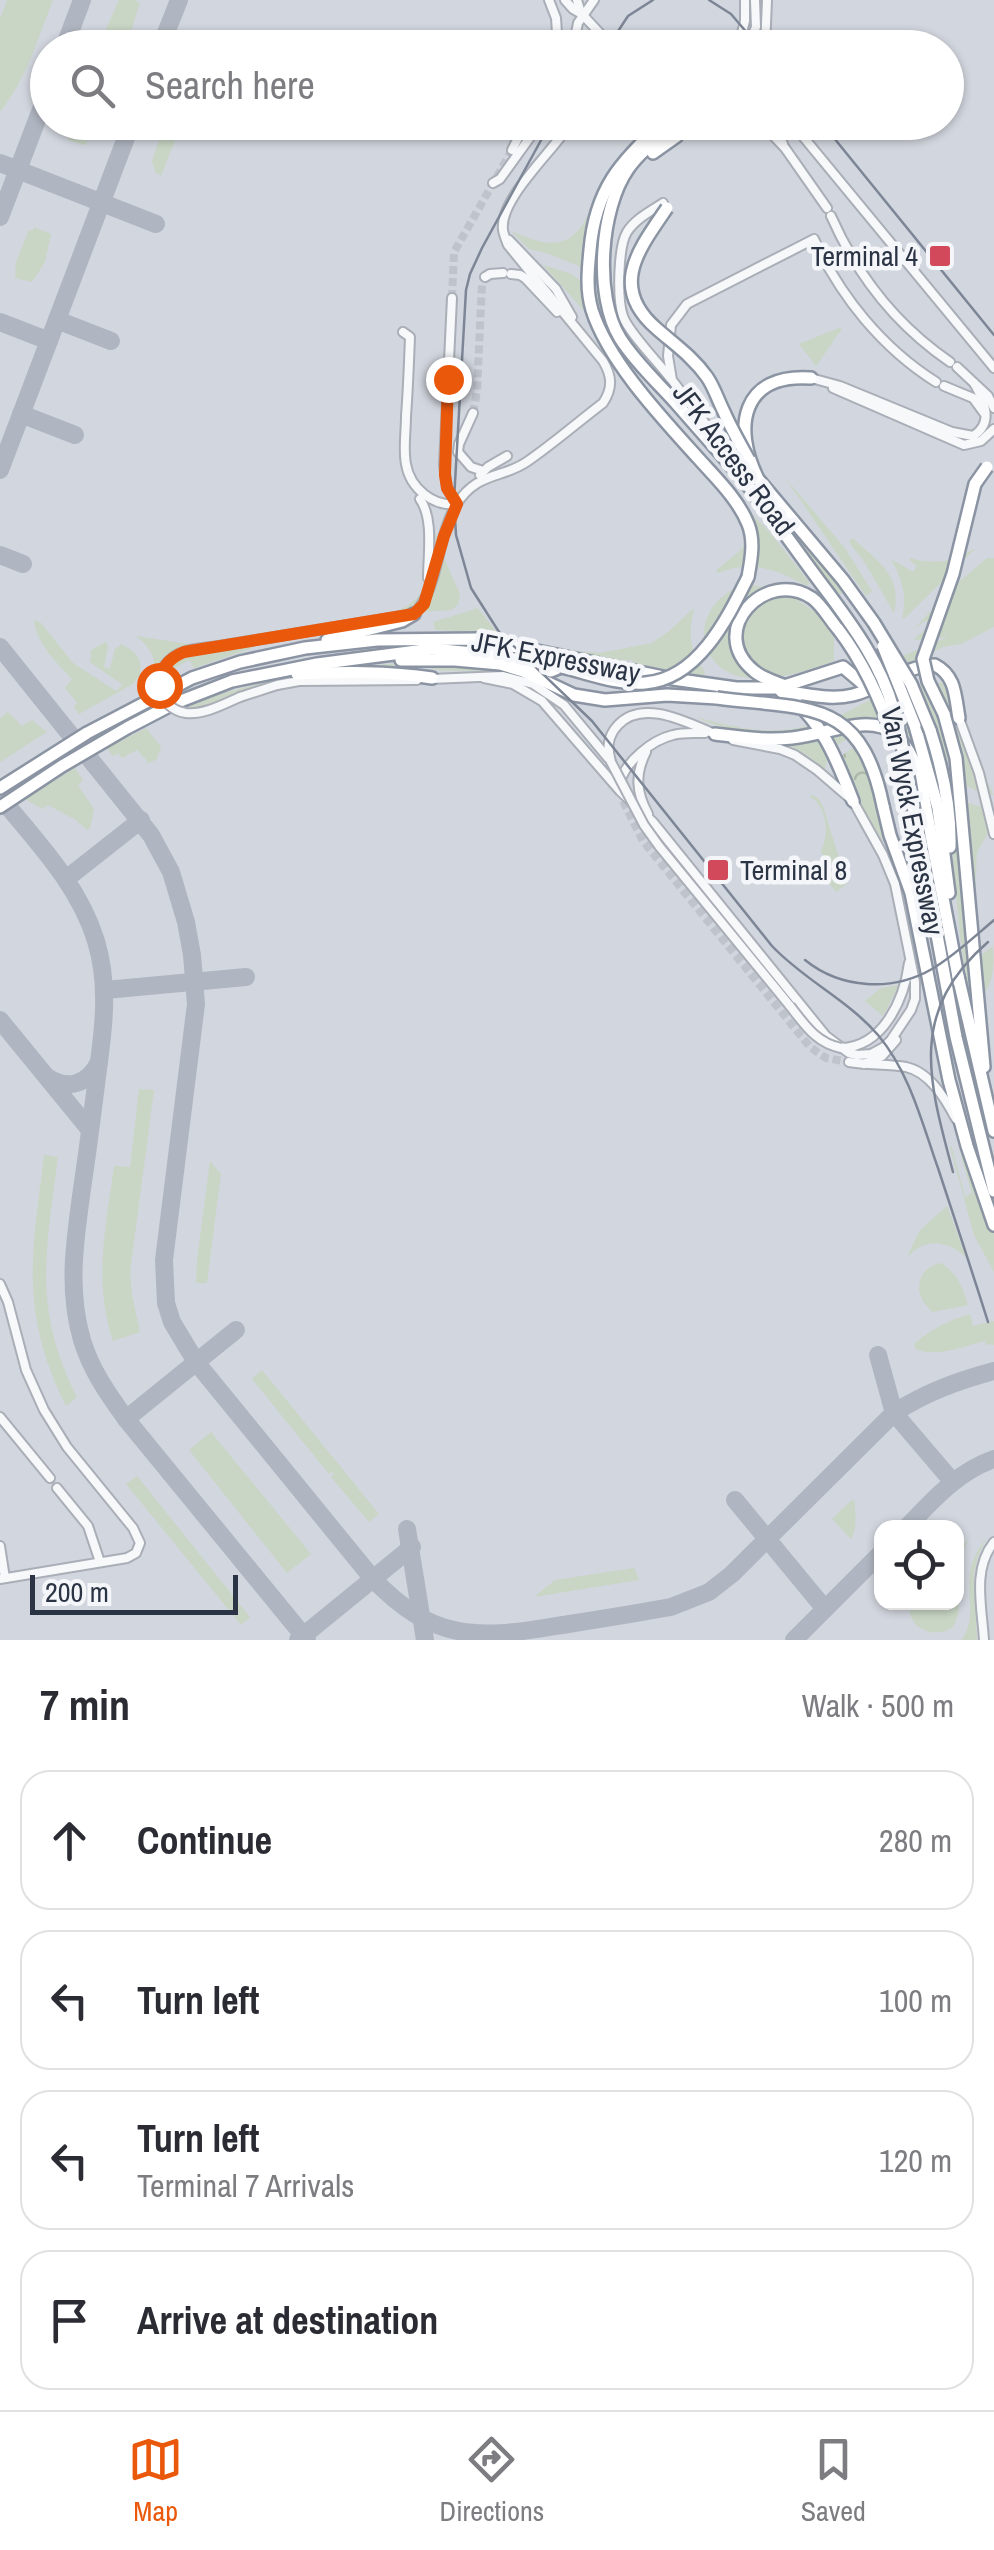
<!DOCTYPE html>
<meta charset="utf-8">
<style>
body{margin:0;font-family:"Archivo Narrow",sans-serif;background:#f2f2f3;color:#2b2b33}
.controls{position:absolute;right:30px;bottom:30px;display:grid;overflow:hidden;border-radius:20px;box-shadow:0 2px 8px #0004}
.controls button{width:90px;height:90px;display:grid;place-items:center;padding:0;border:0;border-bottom:2px solid #e1e1e2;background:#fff;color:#2b2b33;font:50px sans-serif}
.scale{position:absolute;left:30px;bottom:25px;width:208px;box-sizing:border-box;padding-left:10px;border:5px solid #2b3445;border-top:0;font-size:28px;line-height:35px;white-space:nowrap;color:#2b3445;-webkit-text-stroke:8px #f4f6f9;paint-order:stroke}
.stop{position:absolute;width:30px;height:30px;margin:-22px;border:8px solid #ea580c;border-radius:50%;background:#fff}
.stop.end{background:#ea580c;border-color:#fff;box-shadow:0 2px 10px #0008}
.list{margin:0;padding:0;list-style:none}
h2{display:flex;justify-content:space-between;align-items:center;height:130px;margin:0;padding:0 40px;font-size:42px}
h2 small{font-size:32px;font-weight:400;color:#7c7c81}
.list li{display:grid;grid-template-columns:65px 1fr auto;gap:30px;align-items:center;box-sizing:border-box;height:140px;margin:0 20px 20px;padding:0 20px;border:2px solid #e1e1e2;border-radius:30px}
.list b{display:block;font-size:38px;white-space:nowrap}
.list p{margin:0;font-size:32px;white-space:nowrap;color:#7c7c81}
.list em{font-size:32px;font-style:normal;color:#7c7c81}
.icon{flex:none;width:55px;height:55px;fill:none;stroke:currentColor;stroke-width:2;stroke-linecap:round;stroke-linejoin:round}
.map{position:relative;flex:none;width:994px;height:1640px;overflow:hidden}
.search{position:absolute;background:#fff;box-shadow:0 2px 8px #0004;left:30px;right:30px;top:30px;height:110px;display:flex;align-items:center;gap:25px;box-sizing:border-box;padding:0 35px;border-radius:55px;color:#7c7c81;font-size:38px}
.sheet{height:770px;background:#fff}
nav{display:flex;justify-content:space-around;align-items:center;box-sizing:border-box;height:140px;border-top:2px solid #e1e1e2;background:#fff;font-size:28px;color:#7c7c81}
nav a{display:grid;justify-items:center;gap:5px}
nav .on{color:#ea580c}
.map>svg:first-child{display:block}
.built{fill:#d2d6de;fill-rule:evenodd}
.green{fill:#c9d6c5}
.forest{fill:url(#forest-crowns)}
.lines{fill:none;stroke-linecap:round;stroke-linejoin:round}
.taxiway{stroke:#b0b6c1;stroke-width:18}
.minor-tunnel{stroke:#bfc3cb;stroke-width:8;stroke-dasharray:8 4;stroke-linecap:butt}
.minor-casing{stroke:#a9aeb7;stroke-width:12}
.highway-casing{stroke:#8b94a3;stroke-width:16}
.minor{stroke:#f7f8fa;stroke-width:8}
.highway{stroke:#fff;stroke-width:11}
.tram{stroke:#7d8696;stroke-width:2.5}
.minor-bridge-casing{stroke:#a9aeb7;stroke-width:12;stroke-linecap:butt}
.highway-bridge-casing{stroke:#8b94a3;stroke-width:16;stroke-linecap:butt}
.minor-bridge{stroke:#f7f8fa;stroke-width:8}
.highway-bridge{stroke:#fff;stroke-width:11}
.route{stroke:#ea580c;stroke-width:12}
.poi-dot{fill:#d1495b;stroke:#f4f6f9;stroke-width:4}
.labels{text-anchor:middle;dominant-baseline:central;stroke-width:9;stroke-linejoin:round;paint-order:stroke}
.poi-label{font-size:28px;fill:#2b3445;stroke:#f4f6f9;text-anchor:end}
.street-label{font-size:28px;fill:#2b3445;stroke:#f4f6f9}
</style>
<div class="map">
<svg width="994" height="1640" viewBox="0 0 994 1640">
<defs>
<pattern id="forest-crowns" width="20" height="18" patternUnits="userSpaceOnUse" patternTransform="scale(2.5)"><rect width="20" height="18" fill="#c9d6c5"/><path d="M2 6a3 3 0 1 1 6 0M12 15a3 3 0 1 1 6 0" fill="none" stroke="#adb8ab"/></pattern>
</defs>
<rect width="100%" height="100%" fill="#e4e7ec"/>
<path class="built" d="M0,0H994V1640H0ZM48,48H946V122H48ZM882,1528H956V1602H882Z"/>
<g class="green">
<path d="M7,0H53C38,38 26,80 0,112V19Z"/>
<polygon points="119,0 135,0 140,3 126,47 98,47"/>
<polygon points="71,123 97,123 85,145 68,140"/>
<polygon points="165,123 182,123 161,176 155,172 152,161"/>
<path d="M587,217H589L586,238V269L546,253L529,249L511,231C539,243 568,255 587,217Z"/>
<polygon points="34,227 51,234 45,262 32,282 15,278 16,262 29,230 33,231"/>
<polygon points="543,265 571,274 599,294 600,301 596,307 594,322"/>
<polygon points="841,327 841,330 816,366 799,344"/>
<polygon points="642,345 818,560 843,592 837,596 639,347"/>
<polygon points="786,479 844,547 872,591 866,596"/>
<path d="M428,510L443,556L460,594L458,605L451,610L389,614C443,596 432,555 428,510Z"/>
<path d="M749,512L768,530L810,583L806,586C778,569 750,560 718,573L716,570C744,548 749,549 749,512Z"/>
<path d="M852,538C877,560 903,576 894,613L865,563L849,542Z"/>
<path d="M976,548L906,617L902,619C907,594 903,581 891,559L913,572L917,566L909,560L911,558C936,566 954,561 976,548Z"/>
<polygon points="987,558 994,558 994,627 961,644 943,647 922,658 896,666 876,680 874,677 900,657 948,637 916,640 915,638 930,626 926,620 914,629 955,585"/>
<path d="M749,585C785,588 811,605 834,631V661C806,672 754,688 726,671C685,646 706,591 749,585Z"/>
<polygon points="478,608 497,633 435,630 433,622"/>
<path d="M694,608C689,631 688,651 705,671L704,676L633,663L632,660L621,661L553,649L600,653L652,643L668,632Z"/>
<path d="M34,620L41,623L73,663L116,691L123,685L90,662L91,650L106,642L108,647L104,667L110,669L115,648L119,647L120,644C135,650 143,658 140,675L133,684L79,714L74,707L77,703L65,688L72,679C56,661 37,645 34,620Z"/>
<path d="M260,635L220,642V648L249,645L253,648L194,668L189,660L175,668L178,677L141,695L140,692L152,682C158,660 153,650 136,636L189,644Z"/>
<polygon points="414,662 498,665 539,680 506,671 444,671 414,665 414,670 349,667"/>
<path d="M277,679V681L240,693L242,700C219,709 196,723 172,713L223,693Z"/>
<path d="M948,682L955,723L994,795C951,790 945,756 933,720L912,727L924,768C919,757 914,743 905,734C873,706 838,726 802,731C767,736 727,733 696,717C754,733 786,738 843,714C860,706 875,695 893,690C910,685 930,684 948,682Z"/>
<polygon points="8,712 22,726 32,720 47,732 0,762 0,718"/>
<polygon points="146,728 161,747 157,759 149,763 137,750 122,758 118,753 113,756 107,748"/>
<path d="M844,732L851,738C835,743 827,754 825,770L808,756L785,745Z"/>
<polygon points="75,768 83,780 78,785 94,809 90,828 87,830 76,820 48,805 42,809 25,799"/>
<path d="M946,784C958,801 973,807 994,808V822L977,852L975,898L965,899L972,1010L960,937Z"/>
<path d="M812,795L818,798L823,806L847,884L836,892L824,877L834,869L821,852C830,834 827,806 809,796Z"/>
<path d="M993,946C994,962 994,982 983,995L979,957Z"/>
<polygon points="899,985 883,1016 865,1001 881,988"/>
<path d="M139,1089L154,1090L130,1272L132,1295L140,1332L113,1341C93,1281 106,1227 114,1166L130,1167Z"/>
<polygon points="959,1136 985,1201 994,1233 994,1272 974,1235 950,1147 952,1147 965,1197 972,1193 962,1160"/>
<path d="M44,1155L58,1157C46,1252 32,1307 77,1397L66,1406C19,1311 32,1254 44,1155Z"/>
<polygon points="210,1161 221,1174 207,1283 196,1283 197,1260"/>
<path d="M947,1206L966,1257C946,1240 924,1237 906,1259L920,1230Z"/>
<path d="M940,1263C958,1273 962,1286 968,1305L933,1312C913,1298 914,1269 940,1263Z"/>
<path d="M970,1314L973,1326L994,1321V1345L986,1344L985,1341C964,1346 937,1358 916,1349L914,1344C931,1329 949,1320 970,1314Z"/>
<polygon points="262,1370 379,1514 369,1522 331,1477 334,1474 331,1472 329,1474 252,1379"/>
<polygon points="211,1432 311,1554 287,1573 189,1450"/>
<polygon points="137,1476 250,1617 241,1625 126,1484"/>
<path d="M852,1500H854C856,1512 857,1529 851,1539L832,1519Z"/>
<path d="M971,1537C965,1545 960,1554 958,1565C954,1585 965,1610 953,1627C934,1640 906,1629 910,1603L956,1602L957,1552Z"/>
<path d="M986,1539L978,1556L974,1575L977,1640H961C978,1619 965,1593 971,1568C973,1557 979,1548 986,1539Z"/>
<polygon points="634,1568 639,1580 534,1597 555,1580"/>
</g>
<path class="forest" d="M858,747L863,753L880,811L886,845C879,835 874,826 866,817C854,802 827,783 839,761C843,752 849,750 858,747Z"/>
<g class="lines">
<g class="taxiway">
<polyline points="64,48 82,0"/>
<polyline points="160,48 179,0"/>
<polyline points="0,163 156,224"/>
<polyline points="0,217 48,91"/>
<polyline points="57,320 111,341"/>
<polyline points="0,322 49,341"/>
<polyline points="21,414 75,435"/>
<polyline points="0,470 132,122"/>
<polyline points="0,555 23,564"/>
<path d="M0,647L151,835L171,872L186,922L192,955L196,1004L164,1260L166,1303L172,1322L196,1362L373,1579C432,1640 475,1640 556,1626C594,1620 633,1614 671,1607L709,1592L732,1574L894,1413C926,1392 958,1381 994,1371"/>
<path d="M0,797C37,842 79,885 96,941C109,984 104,1026 98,1069C93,1109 88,1149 82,1189C75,1240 67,1289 82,1340C91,1370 108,1394 126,1419L307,1640"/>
<polyline points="66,879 141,820"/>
<polyline points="105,990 246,977"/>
<polyline points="0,1020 90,1130"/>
<path d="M47,1077C68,1091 88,1084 99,1062"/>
<polyline points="878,1355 894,1413 952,1481"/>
<polyline points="126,1419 236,1330"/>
<polyline points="735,1500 825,1609"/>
<path d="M906,1528C933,1500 957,1472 994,1459"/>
<polyline points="407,1529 425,1640"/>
<polyline points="298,1640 412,1547"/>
<polyline points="794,1640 882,1552"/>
</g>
<g class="minor-tunnel">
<polyline points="452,298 454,252 512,150"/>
<polyline points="473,413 477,391 482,283 485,277"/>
<polyline points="623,801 643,841 810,1047 826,1058 849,1062"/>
</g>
<g class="minor-casing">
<g id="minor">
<polyline points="549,0 556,18 558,48"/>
<polyline points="565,0 573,9 580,13"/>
<polyline points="577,0 581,13 607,41 609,48"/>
<polyline points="573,48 578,23 594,0"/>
<polyline points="738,48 745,21 745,0"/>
<polyline points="747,48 756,27 755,0"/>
<polyline points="765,48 767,0"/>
<polyline points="774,122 783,144"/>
<polyline points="791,122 994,368"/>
<polyline points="766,128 785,148 827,208"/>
<polyline points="677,136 694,122"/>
<polyline points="512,150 526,122"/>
<polyline points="493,183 500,179 541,122"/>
<path d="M663,203C651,211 635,219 627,232C618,247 617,299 623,316C628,332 659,363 670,378"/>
<path d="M831,216C857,275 896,325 950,362"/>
<polyline points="509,240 556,289 572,317"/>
<polyline points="511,274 520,275 525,278 557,312"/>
<polyline points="485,277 490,274 503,273"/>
<polyline points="452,298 444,465 447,488 457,504"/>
<path d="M403,332L410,337C409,363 408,390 406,416C406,432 403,449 406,464C410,488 433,507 457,504"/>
<polyline points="957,367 988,396 994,408"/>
<path d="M811,378L840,386L952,432L973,436C994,423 985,402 974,383"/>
<polyline points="944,386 973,398 984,413"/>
<polyline points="833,388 964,445 981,441 994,429"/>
<polyline points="473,413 459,444 458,452 471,467 483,471"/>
<path d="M733,460L672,380L668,356L671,325L687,304L814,239C840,296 882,348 936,382"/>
<polyline points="480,475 488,467 507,456"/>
<path d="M420,499C434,519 428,554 428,578"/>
<path d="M219,646L414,614C439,589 437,537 456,505C477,471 503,479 528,461C554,443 578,422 603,403C613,388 612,376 603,361L508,245C507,243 503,232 503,230C499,198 556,149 571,122"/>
<polyline points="484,678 513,684 542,701 620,791 653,822 826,1036 849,1053 857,1055 871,1054 884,1047 891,1040 911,1010 915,999 915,982 895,884 883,855 853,801 817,770 795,755 780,749 733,740"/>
<polyline points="431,679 503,676 533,684 564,705 608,758"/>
<polyline points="240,697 277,685 299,681 417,680"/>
<polyline points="959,718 979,773 994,834"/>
<path d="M646,752C635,774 636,792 648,814"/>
<path d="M611,762C607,748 607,737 618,725C643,698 688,723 715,734"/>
<path d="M620,782C626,761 652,740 673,735C683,732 694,733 705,733"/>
<polyline points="659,846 790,1006"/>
<path d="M841,1048C883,1047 904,1000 909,963"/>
<path d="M849,1062C867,1065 889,1064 906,1067C930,1072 946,1100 956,1119"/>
<polyline points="864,1064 882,1056 896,1040"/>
<polyline points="0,1284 8,1302 26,1370 44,1410 67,1447 133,1528 140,1543 136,1553 127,1558 0,1579"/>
<polyline points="0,1417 50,1478"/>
<polyline points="57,1488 88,1526 100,1562"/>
<polyline points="0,1546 5,1578"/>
<path d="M984,1640C982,1607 972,1569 994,1542"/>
</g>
</g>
<g class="highway-casing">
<g id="highway">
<path d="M664,122C620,161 595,190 590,250C588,270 586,290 592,310C608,361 662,418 698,458C716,478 738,499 748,524C755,541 751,560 748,577"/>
<path d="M679,122C661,137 641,150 628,169C600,209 594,296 620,338C635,362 657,382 675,402C697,427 719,452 741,477C772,514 799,555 829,594"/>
<polyline points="761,122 766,128"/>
<polyline points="653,153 677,136"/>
<path d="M811,378C742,373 732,427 758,479L843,580L874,623"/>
<polyline points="327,640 402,621 414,614"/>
<polyline points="401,660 455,660 500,664 523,671 574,695 605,700 667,695 717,698"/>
<path d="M297,674C342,672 388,671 432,678"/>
<path d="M783,685C773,681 762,678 754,671C705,631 766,567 812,598C822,605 830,620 838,629"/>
<path d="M781,691C805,693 829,701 853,695C882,688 903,666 935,665C956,676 955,696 959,718"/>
<path d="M782,692C820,715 838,762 853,801"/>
<polyline points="944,714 956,758 984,1067"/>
<polyline points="915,726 938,808 949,893"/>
<path d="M930,730C942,767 951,808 950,847"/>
<path d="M715,734C740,737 766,741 792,738C852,730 894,698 920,777L959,982"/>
<polyline points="0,788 87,733 192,678 240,662 305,648 377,640 478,639 673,679 736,688 778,688 843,667 869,689"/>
<polyline points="883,806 890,835 911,893 949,1080 967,1146 994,1225"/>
<polyline points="0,807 62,766 127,728 173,704 232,681 317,664 432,649 504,656 551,671 561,667"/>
<polyline points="916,822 956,1037 994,1191"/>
<polyline points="958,976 994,1131"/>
</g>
</g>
<use href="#minor" class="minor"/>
<use href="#highway" class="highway"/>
<g class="tram">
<polyline points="709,0 731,14 760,48"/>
<polyline points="607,48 628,16 653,0"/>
<path d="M551,122L482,248L470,274L466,290L454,500L456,535L471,588L499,632L592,721L772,946C804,980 848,1000 878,1035C910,1073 922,1123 938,1168C955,1220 972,1271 988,1322"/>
<polyline points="821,122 994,335"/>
<path d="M805,960C841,989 892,992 932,969C954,956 974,937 994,920"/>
<path d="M953,1172C929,1082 907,1012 988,942"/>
</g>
<g class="minor-bridge-casing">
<g id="minor-bridge">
<path d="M219,646C204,648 185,648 172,658C150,674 158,709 186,713C204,715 224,704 240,697"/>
<polyline points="611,762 644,825 659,846"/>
<path d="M790,1006C805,1025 816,1043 841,1048"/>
</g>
</g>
<g class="highway-bridge-casing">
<g id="highway-bridge">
<path d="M667,208C639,249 608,287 657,329C674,344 693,357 707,377C714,387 718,400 724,412C731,428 740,444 749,460"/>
<path d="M829,594C855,629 881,665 893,708C904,745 909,785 916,822"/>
<polyline points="874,623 911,684 930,730"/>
<path d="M838,629C864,663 881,700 894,741"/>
<polyline points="883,646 915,726"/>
<path d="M561,667C588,673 617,685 645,683C698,679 727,619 748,577"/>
<path d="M717,698C808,710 861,697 883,806"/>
<polyline points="944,714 928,681 923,659 953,574 975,484 987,467"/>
</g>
</g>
<use href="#minor-bridge" class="minor-bridge"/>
<use href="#highway-bridge" class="highway-bridge"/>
</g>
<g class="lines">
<path class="route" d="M159,685C160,668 169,658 184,652L414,614L424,604L444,536L457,504L447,488L445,475L448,379"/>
</g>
<g class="poi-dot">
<rect x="928" y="244" width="24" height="24" rx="5"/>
<rect x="706" y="858" width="24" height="24" rx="5"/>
</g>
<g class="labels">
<g class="poi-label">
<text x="918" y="256">Terminal 4</text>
<text x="740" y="870" text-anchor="start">Terminal 8</text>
</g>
<g class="street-label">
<text transform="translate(734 459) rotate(53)">JFK Access Road</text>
<text transform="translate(556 657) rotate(11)">JFK Expressway</text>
<text transform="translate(913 821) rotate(79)">Van Wyck Expressway</text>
</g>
</g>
</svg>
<div class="controls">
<button><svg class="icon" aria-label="locate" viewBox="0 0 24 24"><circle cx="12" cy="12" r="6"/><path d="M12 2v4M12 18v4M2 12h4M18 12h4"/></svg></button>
</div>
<div class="scale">200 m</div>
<div class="stop" style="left:159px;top:685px"></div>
<div class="stop end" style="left:448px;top:379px"></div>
<div class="search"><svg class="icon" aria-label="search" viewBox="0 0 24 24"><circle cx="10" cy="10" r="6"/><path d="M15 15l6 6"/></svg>Search here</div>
</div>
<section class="sheet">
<h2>7 min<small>Walk · 500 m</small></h2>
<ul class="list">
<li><svg class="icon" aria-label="ahead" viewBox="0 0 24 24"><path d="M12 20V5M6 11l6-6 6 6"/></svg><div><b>Continue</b></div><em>280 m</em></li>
<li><svg class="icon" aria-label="left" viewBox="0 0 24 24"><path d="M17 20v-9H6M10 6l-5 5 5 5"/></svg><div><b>Turn left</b></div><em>100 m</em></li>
<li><svg class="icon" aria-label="left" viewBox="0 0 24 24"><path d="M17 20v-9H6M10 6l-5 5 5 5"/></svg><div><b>Turn left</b><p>Terminal 7 Arrivals</p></div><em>120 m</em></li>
<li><svg class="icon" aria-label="arrive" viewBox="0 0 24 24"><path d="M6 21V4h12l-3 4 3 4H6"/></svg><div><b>Arrive at destination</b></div></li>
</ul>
</section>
<nav>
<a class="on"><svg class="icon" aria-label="map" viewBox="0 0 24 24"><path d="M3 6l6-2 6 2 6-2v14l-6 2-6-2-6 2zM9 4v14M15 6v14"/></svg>Map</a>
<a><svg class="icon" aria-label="directions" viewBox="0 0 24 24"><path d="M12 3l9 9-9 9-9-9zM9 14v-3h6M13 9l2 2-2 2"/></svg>Directions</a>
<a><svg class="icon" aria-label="saved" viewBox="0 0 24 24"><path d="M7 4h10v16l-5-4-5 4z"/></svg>Saved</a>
</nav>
